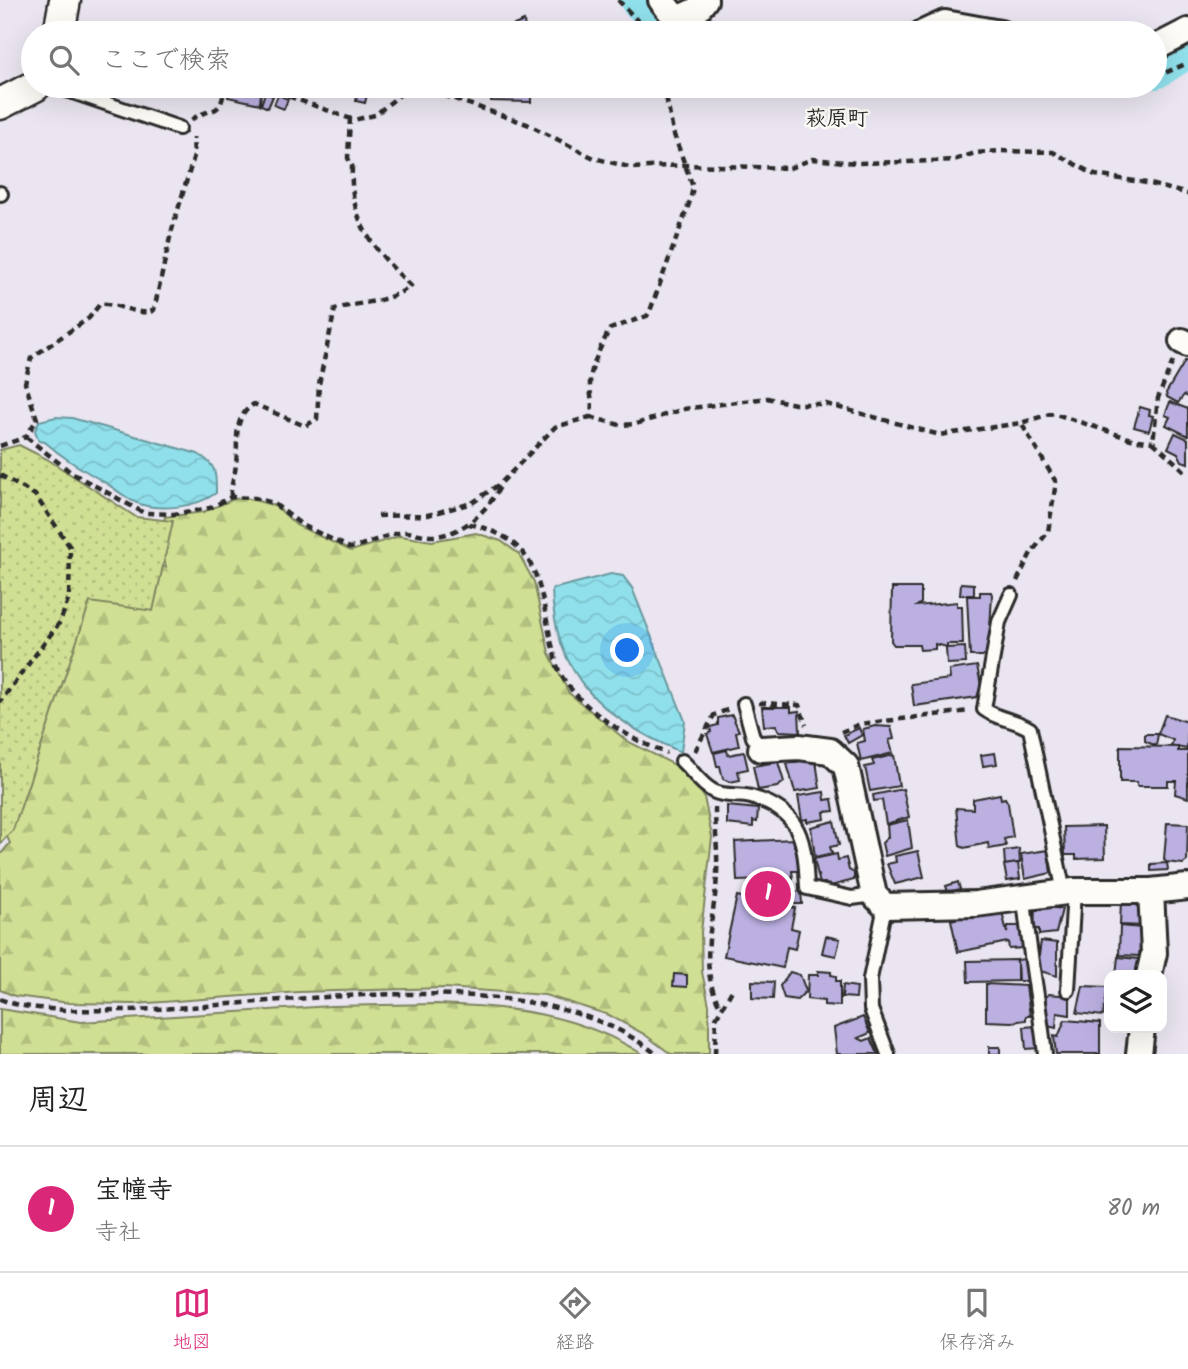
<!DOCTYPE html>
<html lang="ja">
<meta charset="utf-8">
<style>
body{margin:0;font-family:Kalam,"Klee One",sans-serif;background:#f2f2f2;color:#222}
.controls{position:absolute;right:21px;bottom:21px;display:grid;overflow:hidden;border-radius:14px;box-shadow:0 7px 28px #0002}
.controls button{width:63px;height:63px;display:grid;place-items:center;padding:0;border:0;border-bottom:2px solid #e0e0e0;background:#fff;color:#222;font:35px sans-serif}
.you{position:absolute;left:628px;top:651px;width:24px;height:24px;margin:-18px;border:5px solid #fff;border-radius:50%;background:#1a73e8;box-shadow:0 0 0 10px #1a73e833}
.badge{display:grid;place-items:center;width:46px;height:46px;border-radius:50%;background:#db2777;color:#fff;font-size:23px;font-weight:700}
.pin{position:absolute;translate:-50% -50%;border:4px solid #fff;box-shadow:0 2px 7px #0006}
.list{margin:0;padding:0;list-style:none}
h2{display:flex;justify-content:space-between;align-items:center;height:91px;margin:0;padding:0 28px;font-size:30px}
h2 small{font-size:23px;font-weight:400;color:#767676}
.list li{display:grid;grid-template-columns:46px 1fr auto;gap:21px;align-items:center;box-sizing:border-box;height:126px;padding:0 28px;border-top:2px solid #e0e0e0}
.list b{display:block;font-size:26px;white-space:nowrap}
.list p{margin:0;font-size:23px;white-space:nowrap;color:#767676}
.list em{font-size:23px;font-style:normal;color:#767676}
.icon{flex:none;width:38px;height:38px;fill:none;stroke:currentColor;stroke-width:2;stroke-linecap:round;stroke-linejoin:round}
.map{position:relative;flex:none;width:1188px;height:1054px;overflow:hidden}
.search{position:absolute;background:#fff;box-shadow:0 7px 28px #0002;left:21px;right:21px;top:21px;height:77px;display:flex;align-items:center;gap:18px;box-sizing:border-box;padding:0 24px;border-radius:38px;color:#767676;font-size:26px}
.sheet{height:217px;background:#fff}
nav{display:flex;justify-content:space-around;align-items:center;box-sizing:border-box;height:98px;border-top:2px solid #e0e0e0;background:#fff;font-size:19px;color:#767676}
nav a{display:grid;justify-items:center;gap:4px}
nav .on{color:#db2777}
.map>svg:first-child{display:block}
.forest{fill:url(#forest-firs);stroke:#7d855f;stroke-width:2}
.park{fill:url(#park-dots);stroke:#7d855f;stroke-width:2}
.water{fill:url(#water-waves);stroke:#68989e;stroke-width:2}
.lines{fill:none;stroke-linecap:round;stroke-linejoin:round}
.river{stroke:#90e0eb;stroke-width:40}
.building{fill:#bcb0e1;stroke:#2b2b2b;stroke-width:2}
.service-casing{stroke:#2b2b2b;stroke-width:18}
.minor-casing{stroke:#2b2b2b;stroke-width:30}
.tertiary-casing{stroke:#2b2b2b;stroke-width:35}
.path{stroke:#2b2b2b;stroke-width:4.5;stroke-dasharray:7 5;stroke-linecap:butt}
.service{stroke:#fdfcf7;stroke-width:12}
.minor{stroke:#fdfcf7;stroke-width:24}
.tertiary{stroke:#fdfcf7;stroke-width:30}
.labels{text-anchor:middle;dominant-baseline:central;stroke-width:5;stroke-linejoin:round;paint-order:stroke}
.neighbourhood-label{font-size:21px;font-weight:bold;fill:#2b2b2b;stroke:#fdfcf7}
</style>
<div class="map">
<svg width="1188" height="1054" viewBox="0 0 1188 1054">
<defs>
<pattern id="forest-firs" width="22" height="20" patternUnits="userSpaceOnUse" patternTransform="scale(1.75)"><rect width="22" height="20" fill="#cfdf93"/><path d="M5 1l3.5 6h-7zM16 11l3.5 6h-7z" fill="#b2c07f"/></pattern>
<pattern id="park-dots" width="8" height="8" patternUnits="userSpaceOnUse" patternTransform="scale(1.75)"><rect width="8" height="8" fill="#cfdf93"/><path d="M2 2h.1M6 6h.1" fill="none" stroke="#b2c07f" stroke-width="1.8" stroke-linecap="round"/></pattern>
<pattern id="water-waves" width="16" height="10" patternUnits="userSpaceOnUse" patternTransform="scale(1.75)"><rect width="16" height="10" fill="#90e0eb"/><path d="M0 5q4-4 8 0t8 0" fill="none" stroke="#7cc0ca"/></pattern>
</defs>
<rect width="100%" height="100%" fill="#eae5f0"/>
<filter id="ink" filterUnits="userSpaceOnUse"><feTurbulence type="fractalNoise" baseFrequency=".0143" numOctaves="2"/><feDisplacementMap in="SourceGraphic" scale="14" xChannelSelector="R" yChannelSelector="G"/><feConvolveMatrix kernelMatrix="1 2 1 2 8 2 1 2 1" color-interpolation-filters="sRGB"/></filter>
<g filter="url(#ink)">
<g class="forest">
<polygon points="0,494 135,571 166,567 159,535 165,517 203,512 234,499 246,498 276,506 296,525 351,551 400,536 432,541 476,533 501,541 519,554 534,582 549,653 569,693 627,741 681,768 696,783 704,797 712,837 701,932 702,972 709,1005 709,1054 671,1054 644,1034 609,1015 545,995 445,988 299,992 135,1004 70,1003 15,996 0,990 0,855 10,843 0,822"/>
<path d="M436,1004C509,1006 579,1014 642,1054H0V1009L81,1022L331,1006Z"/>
</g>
<polygon class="park" points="19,445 47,459 136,517 173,521 153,611 90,602 13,830 0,844 0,450"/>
<g class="water">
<path d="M56,417L72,418L198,454C217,465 216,473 216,493C197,507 160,512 137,503C125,498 115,488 104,482C82,469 64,459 45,442L39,441L35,431L39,421Z"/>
<path d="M611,574L623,576L632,588L685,721L681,752C605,720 554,677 552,589Z"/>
</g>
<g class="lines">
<g class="river">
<polyline points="640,0 679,33"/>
<polyline points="1155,69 1188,48"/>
</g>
</g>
<g class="building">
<polygon points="524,21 525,30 511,33 509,27"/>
<polygon points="359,86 369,86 365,103 356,101"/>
<polygon points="498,86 531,86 531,102 491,101 491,88"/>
<polygon points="229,89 261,93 260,104 228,97"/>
<polygon points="265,93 273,96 268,108 261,105"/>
<polygon points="278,95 288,99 284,109 274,105"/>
<polygon points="1185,361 1188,361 1188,397 1184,395 1178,403 1167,397 1166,393"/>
<polygon points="1170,402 1188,409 1188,436 1166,425 1170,417 1165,415"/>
<polygon points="1140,407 1150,410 1149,415 1153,416 1149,431 1134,427"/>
<polygon points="1175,433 1188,439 1188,463 1182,461 1178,453 1168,448"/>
<polygon points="961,583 974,584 974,595 960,595"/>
<polygon points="892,588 921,588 921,603 917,606 957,602 957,606 962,606 963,644 947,644 947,647 935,644 935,649 920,650 919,645 894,645 891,641"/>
<polygon points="980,592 991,592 992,595 989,645 986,656 970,656 967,596 980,596"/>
<polygon points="965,647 966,663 947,664 946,648"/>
<polygon points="977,666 981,685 977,697 914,706 911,684 950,679 949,670"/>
<polygon points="762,707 791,707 791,712 799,711 800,732 779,731 776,725 764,726"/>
<polygon points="732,715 739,731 736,732 739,746 713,752 707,734 711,732 710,727 718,725 718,718"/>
<polygon points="1165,715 1188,722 1187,749 1171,746 1173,740 1158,734"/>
<polygon points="875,726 891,727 894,739 889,740 893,753 861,761 857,743 865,741 863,729"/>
<polygon points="859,728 862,735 848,743 844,735"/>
<polygon points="1145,734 1158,734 1156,746 1145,741"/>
<polygon points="1120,746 1178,747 1178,751 1188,751 1188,798 1175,794 1176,781 1168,781 1168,786 1137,786 1137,782 1120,782"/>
<polygon points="727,750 728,755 744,752 748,769 738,771 740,780 730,782 723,779 720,766 717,766 714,753"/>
<polygon points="995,753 997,764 983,766 981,755"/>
<polygon points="894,755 899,786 870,791 865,767 874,765 872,760"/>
<polygon points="805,760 806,762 816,761 820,788 795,792 787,764"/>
<polygon points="778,762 784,782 777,787 758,790 753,766"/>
<polygon points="903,789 909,817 886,824 882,800 874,801 873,795"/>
<polygon points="824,792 825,800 832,799 834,811 824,812 825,819 807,822 807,819 802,820 798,796"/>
<polygon points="1000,794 1001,799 1005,798 1008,803 1013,837 1004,839 1006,846 989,849 988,843 964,848 960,846 956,808 973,809 973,799"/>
<polygon points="727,806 758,809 757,822 753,821 753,827 727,824"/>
<polygon points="908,820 912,848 885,856 882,843 888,837 887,825"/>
<polygon points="834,821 839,845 830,847 832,853 815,857 811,827"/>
<polygon points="1167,823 1188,824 1187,861 1183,864 1166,862 1164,859"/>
<polygon points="1104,826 1105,858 1076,859 1076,855 1065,855 1064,827"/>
<polygon points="794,839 794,846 798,846 799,871 792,871 793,878 782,879 783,886 768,886 767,880 737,881 735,842"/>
<polygon points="1019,849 1020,863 1005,865 1004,851"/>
<polygon points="1048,850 1051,873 1025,879 1021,854"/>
<polygon points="918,851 924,877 895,884 887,864 896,862 895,856"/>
<polygon points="837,854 838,860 846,858 849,870 854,873 854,880 827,887 825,883 820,884 814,859"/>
<polygon points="1018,863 1020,879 1007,881 1004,865"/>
<polygon points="1167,863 1168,870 1151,871 1151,864"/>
<polygon points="958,882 960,889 948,892 946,886"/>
<polygon points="801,891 802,904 790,904 789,892"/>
<polygon points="737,896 795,908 791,928 799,930 795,949 787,947 783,968 724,956"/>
<polygon points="1121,900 1144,902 1145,926 1120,925"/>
<polygon points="1042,906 1062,909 1056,933 1039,935 1039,929 1034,929 1035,908 1041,909"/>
<polygon points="1001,907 1007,933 1008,926 1023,926 1024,948 1009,949 1008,942 958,952 951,920"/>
<polygon points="1120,926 1142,928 1139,956 1119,955"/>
<polygon points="826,936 840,939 836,956 822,953"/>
<polygon points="1041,941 1057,943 1057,976 1037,970"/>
<polygon points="1118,957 1138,959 1139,975 1116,975"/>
<polygon points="1025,959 1027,981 1018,981 1017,960"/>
<polygon points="1017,960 1017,981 968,982 967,961"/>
<polygon points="818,971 831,972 831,975 836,976 836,981 840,981 840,1006 824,1005 824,1001 807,999 808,975 818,975"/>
<polygon points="790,972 800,975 806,991 797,1000 784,998 780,986"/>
<polygon points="674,974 687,975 687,987 673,986"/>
<polygon points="752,981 774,982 773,999 752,998"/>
<polygon points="986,984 1026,986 1030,1016 1026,1016 1026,1020 1012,1022 986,1021"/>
<polygon points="843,985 857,987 856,998 842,997"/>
<polygon points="1083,986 1108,987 1103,1016 1077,1013"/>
<polygon points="1049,994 1070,996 1070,1015 1057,1013 1056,1028 1043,1025 1046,997"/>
<polygon points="863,1017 870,1033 858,1038 864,1041 871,1038 878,1054 837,1054 834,1028"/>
<polygon points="1065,1020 1100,1023 1100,1054 1056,1054 1054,1036 1058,1037"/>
<polygon points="1036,1026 1038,1048 1026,1049 1024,1027"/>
<rect x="989" y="1047" width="11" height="7"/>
</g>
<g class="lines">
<g class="service-casing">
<g id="service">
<polyline points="55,86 179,128"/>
<polyline points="0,193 1,194"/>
<path d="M1011,595L999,622L984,709C998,720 1015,719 1030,729L1064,892"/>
<polyline points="744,704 753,737 761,749"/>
<path d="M682,761C693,771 700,784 713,791C724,797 739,794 751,797C802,811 805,841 807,888L852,898L874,895"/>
<path d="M1024,899C1029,952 1039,1001 1045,1054"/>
<polyline points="885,906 870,979 871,1009 888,1054"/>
<polyline points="1068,990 1074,891"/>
</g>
</g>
<g class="minor-casing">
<g id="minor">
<polyline points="661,0 673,15 710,33"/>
<polyline points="679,18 697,10 705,0"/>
<polyline points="923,33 945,23 1000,33"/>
<polyline points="1155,48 1188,31"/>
<polyline points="1182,341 1188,344"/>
<polyline points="761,749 799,747 830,751 846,766 874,895 885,906 976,904 1074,891 1151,891"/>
<polyline points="1149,975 1154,953 1151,891 1188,887"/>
<polyline points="1139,1054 1142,1028"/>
</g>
</g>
<g class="tertiary-casing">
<g id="tertiary">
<polyline points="59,33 65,0"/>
<polyline points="0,104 35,86"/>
</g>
</g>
<g class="path">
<polyline points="618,0 649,33"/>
<polyline points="1155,77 1188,63"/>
<polyline points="132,86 142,88 222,86"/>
<polyline points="242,86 274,91 354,120 375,115 402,93 434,92 527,124 594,158 633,168 684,165 790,168 812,159 856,163 907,162 954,160 975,153 999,151 1053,152 1095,175 1147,183 1188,194"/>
<polyline points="772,86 820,89 851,86"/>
<polyline points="1048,86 1071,91 1115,86"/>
<polyline points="350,118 348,158 353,168"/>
<path d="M191,120C213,104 220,120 225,86"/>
<polyline points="1173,361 1158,398 1153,442 1188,474"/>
<polyline points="590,417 620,425 636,424 684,409 767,398 795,404 826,404 940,435 1021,423"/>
<path d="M26,437L72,473L144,513L174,514L210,508L231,497L255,498L273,503L302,525L350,548C368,544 385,535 403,532C414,531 424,537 435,536C463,534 490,509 501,484"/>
<path d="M0,446L26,437L37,419L25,383L31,358L89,318L100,304C116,302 141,318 154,310L171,233L194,156L193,137"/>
<polyline points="0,475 35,495 70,547 69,598 60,622 0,702"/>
<path d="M231,497C230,485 235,477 236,464C239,441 231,419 254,404L305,426L317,419L319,384L335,309C364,301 385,304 411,286C374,250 349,222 352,167"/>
<path d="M378,516L428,515L472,503L501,483L555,427L590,417C594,404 590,396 590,383C590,367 602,344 610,329L647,316L650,311L690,201L693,187L673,132L664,86"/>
<path d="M469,524C541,540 538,584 552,645C555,655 556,666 561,675C582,710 630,740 667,753"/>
<polyline points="1017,581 1031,553 1048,532 1056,482 1021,423 1053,413 1131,439 1153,442"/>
<polyline points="759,703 799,705 806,725"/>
<polyline points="841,732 860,724 969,711"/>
<polyline points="695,751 714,715 730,709"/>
<path d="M715,807C715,830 718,851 717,874C715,920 696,965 721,1008"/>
<path d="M0,999C32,1013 91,1010 126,1010C276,1008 534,955 656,1054"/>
<polyline points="715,1054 716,1018 734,987"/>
</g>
<use href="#service" class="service"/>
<use href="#minor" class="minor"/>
<use href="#tertiary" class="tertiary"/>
</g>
</g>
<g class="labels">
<g class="neighbourhood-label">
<text x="837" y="119">萩原町</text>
</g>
</g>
</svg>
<div class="controls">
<button><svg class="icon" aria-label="layers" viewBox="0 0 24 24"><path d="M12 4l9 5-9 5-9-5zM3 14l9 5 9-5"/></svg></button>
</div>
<div class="you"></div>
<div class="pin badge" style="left:768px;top:894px">1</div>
<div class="search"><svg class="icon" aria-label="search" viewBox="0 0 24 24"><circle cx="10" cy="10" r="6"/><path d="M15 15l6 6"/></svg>ここで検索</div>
</div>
<section class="sheet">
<h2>周辺<small></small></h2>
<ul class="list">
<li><span class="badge">1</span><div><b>宝幢寺</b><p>寺社</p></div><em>80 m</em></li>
</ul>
</section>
<nav>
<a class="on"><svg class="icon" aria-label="map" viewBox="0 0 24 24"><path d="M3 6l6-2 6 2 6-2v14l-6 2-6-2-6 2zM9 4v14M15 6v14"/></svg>地図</a>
<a><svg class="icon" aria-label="directions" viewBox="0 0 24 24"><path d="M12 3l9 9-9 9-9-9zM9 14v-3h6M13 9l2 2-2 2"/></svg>経路</a>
<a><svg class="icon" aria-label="saved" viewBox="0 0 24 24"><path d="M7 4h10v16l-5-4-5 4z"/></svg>保存済み</a>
</nav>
